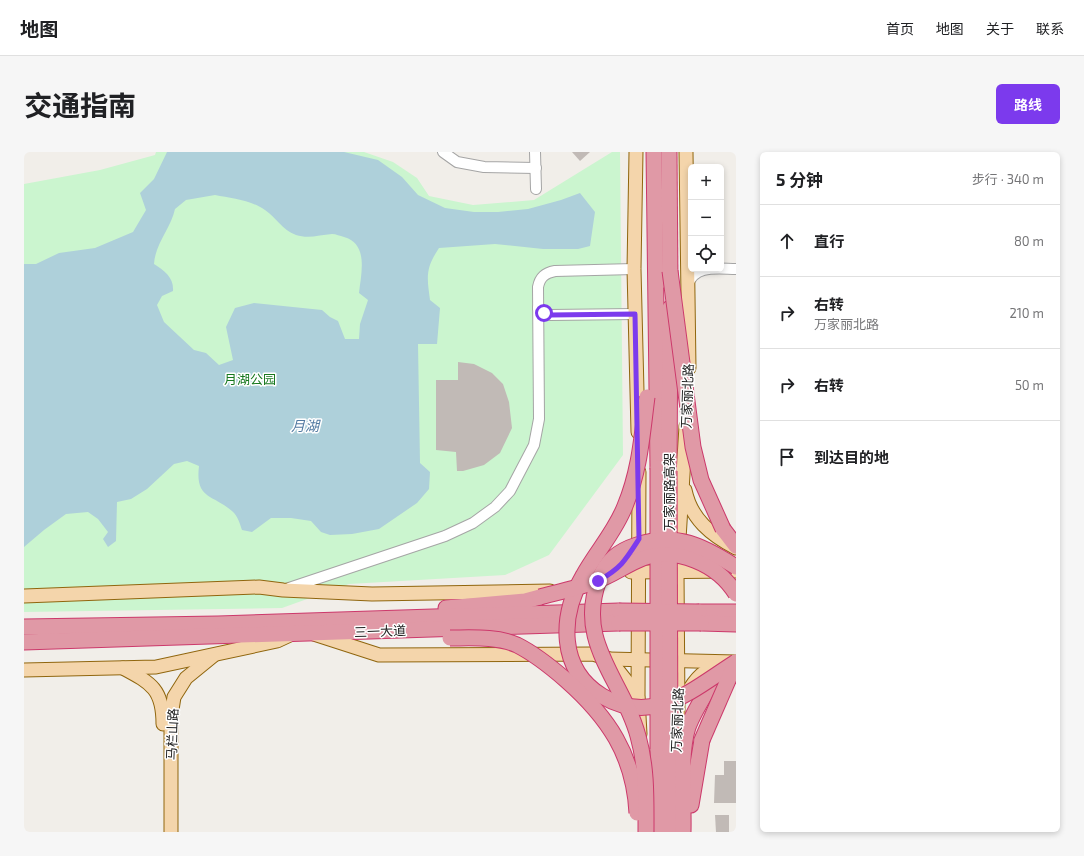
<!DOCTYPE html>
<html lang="zh">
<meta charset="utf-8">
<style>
body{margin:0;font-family:"Exo 2","Noto Sans SC",sans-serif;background:#f6f6f6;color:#202124}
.controls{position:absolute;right:12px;top:12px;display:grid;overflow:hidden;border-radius:6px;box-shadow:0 2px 6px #0003}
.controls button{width:36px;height:36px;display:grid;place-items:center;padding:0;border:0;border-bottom:1px solid #e0e0e0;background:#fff;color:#202124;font:20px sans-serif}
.stop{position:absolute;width:12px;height:12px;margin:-9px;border:3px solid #7c3aed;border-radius:50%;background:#fff}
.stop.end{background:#7c3aed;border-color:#fff;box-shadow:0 1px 4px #0008}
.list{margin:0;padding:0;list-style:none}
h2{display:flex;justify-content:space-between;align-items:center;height:52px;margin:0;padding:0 16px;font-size:17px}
h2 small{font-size:13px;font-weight:400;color:#757577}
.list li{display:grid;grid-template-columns:26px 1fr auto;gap:12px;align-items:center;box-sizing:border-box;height:72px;padding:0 16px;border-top:1px solid #e0e0e0}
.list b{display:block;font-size:15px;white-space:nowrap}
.list p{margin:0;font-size:13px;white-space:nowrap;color:#757577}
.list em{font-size:13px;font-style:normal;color:#757577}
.icon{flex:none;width:22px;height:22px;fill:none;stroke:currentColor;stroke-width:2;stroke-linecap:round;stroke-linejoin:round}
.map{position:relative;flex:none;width:712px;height:680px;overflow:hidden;border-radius:6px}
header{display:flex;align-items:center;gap:24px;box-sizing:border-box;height:56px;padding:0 20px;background:#fff;border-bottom:1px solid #e0e0e0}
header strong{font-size:19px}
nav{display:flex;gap:22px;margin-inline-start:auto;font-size:14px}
.intro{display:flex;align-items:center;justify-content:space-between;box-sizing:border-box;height:96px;padding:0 24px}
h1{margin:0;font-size:28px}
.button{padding:10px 18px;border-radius:6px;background:#7c3aed;color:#fff;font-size:14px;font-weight:700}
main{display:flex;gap:24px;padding:0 24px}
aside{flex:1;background:#fff;border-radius:6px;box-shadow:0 2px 6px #0003}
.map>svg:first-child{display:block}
.park{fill:#cbf5cf}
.water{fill:#aed0da;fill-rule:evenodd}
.building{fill:#c1bab6}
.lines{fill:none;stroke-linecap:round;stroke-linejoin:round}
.minor-casing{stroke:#a5a5a5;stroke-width:12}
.major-casing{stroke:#90660e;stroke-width:15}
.highway-casing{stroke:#cc396b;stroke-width:17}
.minor{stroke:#fff;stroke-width:10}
.major{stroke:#f4d5ab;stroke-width:13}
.highway{stroke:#e099a6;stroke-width:15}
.highway-bridge-casing{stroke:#cc396b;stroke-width:17;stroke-linecap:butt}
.highway-bridge{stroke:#e099a6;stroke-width:15}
.route{stroke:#7c3aed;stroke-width:5}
.labels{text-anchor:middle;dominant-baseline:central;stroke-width:3;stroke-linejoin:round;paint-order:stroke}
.park-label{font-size:13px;fill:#17781f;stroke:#fff}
.street-label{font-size:13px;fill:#212121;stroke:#fff}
.water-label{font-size:14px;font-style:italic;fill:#527aa1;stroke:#fff}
</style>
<header>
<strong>地图</strong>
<nav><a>首页</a><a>地图</a><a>关于</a><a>联系</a></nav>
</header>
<div class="intro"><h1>交通指南</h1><a class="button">路线</a></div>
<main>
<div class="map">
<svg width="712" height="680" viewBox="0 0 712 680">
<rect width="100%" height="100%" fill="#f1eee9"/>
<polygon class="park" points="132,0 340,0 369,10 393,26 405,44 449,53 510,48 588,0 596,0 599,303 525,403 481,423 325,432 258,456 0,460 0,32 76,18 131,3"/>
<path class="water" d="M143,0H320L354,8L378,25L394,43L421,56L450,60H474L504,57L537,48L556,41L571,60L566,94L554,97H519L471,92L415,96C401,117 403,125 406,148L416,156L413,192H394L396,311L406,320L405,337L393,351L355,377L328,382L306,383L297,380L287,369L267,366H247L228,380L218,378C216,372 214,364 208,359C188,342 171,347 175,314L163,309L150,312L123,337L107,347L93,350L92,389L84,395L79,387L84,380L74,367L64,360L42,362L20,378L0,395V112H12L35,101L71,96L109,80L122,58L116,41L130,27ZM191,43C207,46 227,48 241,58C252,65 258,78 272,83C284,87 296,83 308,82C312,82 316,84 320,85C345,92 337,122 335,141L344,148L336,172L335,187H321L314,169L306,165L298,158L230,151L211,156L202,175L209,208L195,213L182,201L170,198L140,170L133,153L138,144L149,139C150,126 141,119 130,112C131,92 147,76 151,57L162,48Z"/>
<g class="building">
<polygon points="548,0 566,0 556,9"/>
<polygon points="434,210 450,212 468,221 479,232 485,250 488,276 476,301 460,313 439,319 433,319 432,300 412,298 412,228 434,228"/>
<polygon points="700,609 712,609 712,651 690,651 691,623 700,623"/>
<polygon points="691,663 705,663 705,680 692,680"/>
</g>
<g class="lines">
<g class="minor-casing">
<g id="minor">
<polyline points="419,0 433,10 460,15 512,16"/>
<polyline points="511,0 512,37"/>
<path d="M664,133C670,112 695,117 712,117"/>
<polyline points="514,156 526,163 611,162"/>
<path d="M265,436L421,384L449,371L471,355L486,339L510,293L515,267L514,135C516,125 521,121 531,119L610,117"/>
</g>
</g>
<g class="major-casing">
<g id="major">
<polyline points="612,0 610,117 614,280"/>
<polyline points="662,0 665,216"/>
<polyline points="615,320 614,546 616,582"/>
<path d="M661,338C667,367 687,383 712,396"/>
<polyline points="607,420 712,419"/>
<polyline points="0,444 235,435 259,438 348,442 526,439"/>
<polyline points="290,482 355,503 569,502 585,507 604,531 614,546"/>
<polyline points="585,507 712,510"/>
<path d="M99,516C127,531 139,537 139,572"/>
<polyline points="0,518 132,515 253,489 268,482"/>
<path d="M663,542C670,528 682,514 699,513"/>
<polyline points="653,588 654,560 653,419 662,274"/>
<polyline points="147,680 147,564 150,545 162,526 189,504"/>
</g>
</g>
<g class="highway-casing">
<g id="highway">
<polyline points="630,0 634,316"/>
<polyline points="645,0 646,132"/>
<polyline points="645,319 646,156"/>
<polyline points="699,377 712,394"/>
<polyline points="422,456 501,449 516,445"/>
<polyline points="675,460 712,460"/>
<polyline points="677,471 712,472"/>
<polyline points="0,475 194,472 595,459"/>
<polyline points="0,490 595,471"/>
<polyline points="646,597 648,680"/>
<polyline points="667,653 678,588"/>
<polyline points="634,680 634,597"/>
<path d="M659,680C660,650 655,603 664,575C671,556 684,538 694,521"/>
</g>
</g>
<use href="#minor" class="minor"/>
<use href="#major" class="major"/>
<use href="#highway" class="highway"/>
<g class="highway-bridge-casing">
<g id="highway-bridge">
<polyline points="646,119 669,295 677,328 699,377"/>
<path d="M623,245C618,283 616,318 601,354C591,380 572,400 559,424C536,464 534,517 578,544C630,575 669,537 712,510"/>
<polyline points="634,316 634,597"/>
<polyline points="645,319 646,597"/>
<path d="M516,445C535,440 554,436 572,429C589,423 603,412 619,406C652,394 694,412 712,442"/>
<polyline points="595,459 675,460"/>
<polyline points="595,471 677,471"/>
<path d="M426,486C447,486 473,484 493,493C511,502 527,515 542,528C584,565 610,603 613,661"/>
<polyline points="678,588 712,510"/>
<path d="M622,680C622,647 623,616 614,584C599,528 551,490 575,428C582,409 594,399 613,393C653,380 679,394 712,415"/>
</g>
</g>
<use href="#highway-bridge" class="highway-bridge"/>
</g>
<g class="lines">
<path class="route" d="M520,161L526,163L611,162L615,387C601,409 597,416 574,429"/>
</g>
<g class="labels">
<g class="park-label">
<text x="226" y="227">月湖公园</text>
</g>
<g class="street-label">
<text transform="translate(663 244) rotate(-88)">万家丽北路</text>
<text transform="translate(645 340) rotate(-90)">万家丽路高架</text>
<text transform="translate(356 479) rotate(-2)">三一大道</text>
<text transform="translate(653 568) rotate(-88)">万家丽北路</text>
<text transform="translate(148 582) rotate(-88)">马栏山路</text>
</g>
<g class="water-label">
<text x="281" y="273">月湖</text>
</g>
</g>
</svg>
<div class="controls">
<button>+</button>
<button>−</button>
<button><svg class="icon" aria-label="locate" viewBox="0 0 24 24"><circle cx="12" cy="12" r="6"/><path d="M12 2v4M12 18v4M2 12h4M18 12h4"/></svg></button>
</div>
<div class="stop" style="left:520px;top:161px"></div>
<div class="stop end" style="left:574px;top:429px"></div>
</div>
<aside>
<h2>5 分钟<small>步行 · 340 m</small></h2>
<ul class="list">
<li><svg class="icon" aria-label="ahead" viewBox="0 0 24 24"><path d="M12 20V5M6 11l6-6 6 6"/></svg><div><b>直行</b></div><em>80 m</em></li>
<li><svg class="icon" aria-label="right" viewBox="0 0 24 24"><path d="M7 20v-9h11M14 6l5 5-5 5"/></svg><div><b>右转</b><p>万家丽北路</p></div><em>210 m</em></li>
<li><svg class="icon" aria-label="right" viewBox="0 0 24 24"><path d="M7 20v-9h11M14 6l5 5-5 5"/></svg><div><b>右转</b></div><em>50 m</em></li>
<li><svg class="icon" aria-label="arrive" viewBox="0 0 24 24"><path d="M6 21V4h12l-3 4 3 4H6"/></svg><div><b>到达目的地</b></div></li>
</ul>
</aside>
</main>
